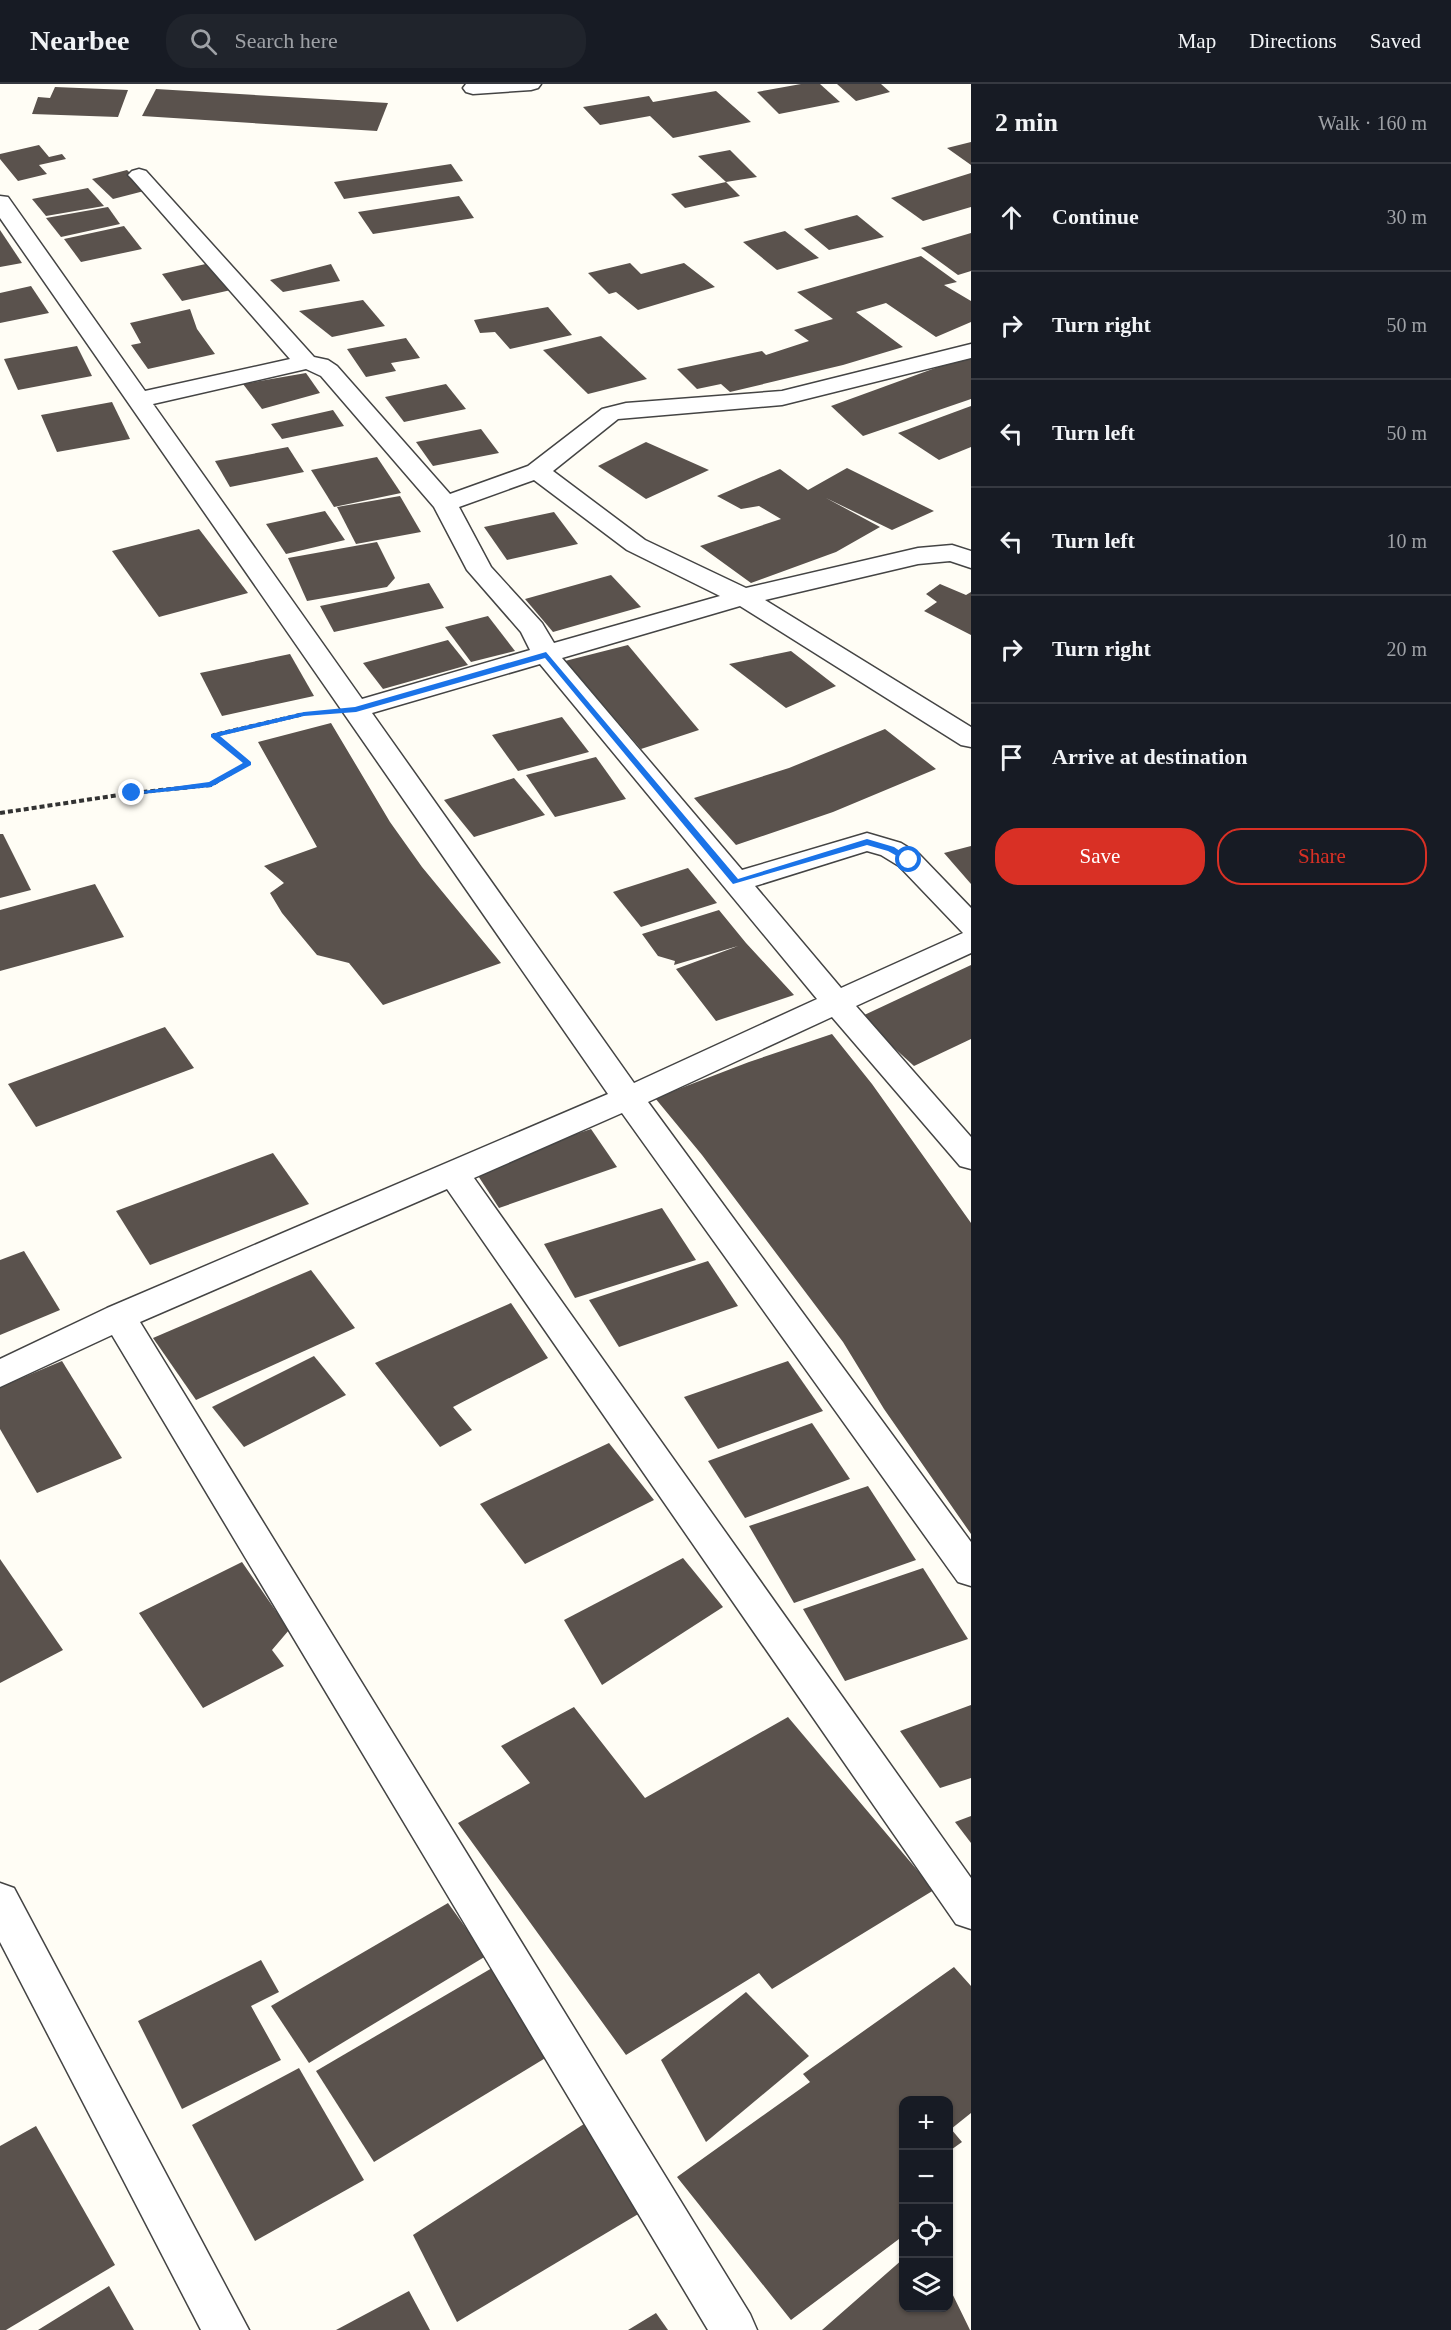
<!DOCTYPE html>
<meta charset="utf-8">
<style>
body{margin:0;font-family:"Times New Roman",serif;background:#20242c;color:#f1f3f6}
.controls{position:absolute;right:18px;bottom:18px;display:grid;overflow:hidden;border-radius:12px;box-shadow:0 2px 4px #0004}
.controls button{width:54px;height:54px;display:grid;place-items:center;padding:0;border:0;border-bottom:2px solid #363941;background:#171b24;color:#f1f3f6;font:30px sans-serif}
.stop{position:absolute;width:18px;height:18px;margin:-14px;border:4px solid #1a73e8;border-radius:50%;background:#fff}
.stop.end{background:#1a73e8;border-color:#fff;box-shadow:0 2px 6px #0008}
.list{margin:0;padding:0;list-style:none}
h2{display:flex;justify-content:space-between;align-items:center;height:78px;margin:0;padding:0 24px;font-size:26px}
h2 small{font-size:20px;font-weight:400;color:#9ea1a6}
.list li{display:grid;grid-template-columns:39px 1fr auto;gap:18px;align-items:center;box-sizing:border-box;height:108px;padding:0 24px;border-top:2px solid #363941}
.list b{display:block;font-size:22px;white-space:nowrap}
.list em{font-size:20px;font-style:normal;color:#9ea1a6}
.actions{display:flex;gap:12px;padding:18px 24px}
.actions a{flex:1;padding:14px 0;border:2px solid #d93025;border-radius:24px;text-align:center;font-size:21px;color:#d93025}
.actions .main{background:#d93025;color:#fff}
.icon{flex:none;width:33px;height:33px;fill:none;stroke:currentColor;stroke-width:2;stroke-linecap:round;stroke-linejoin:round}
.map{position:relative;flex:none;width:971px;height:2246px;overflow:hidden}
header{display:flex;align-items:center;gap:36px;box-sizing:border-box;height:84px;padding:0 30px;background:#171b24;border-bottom:2px solid #363941}
header strong{font-size:28px}
nav{display:flex;gap:33px;margin-inline-start:auto;font-size:21px}
.search{width:420px;height:54px;background:#20242c;display:flex;align-items:center;gap:15px;box-sizing:border-box;padding:0 21px;border-radius:24px;color:#9ea1a6;font-size:22px}
main{display:flex}
aside{flex:1;background:#171b24}
.map>svg:first-child{display:block}
.building{fill:#5a524d}
.lines{fill:none;stroke-linecap:round;stroke-linejoin:round}
.minor-casing{stroke:#444;stroke-width:3}
.path{stroke:#333;stroke-width:4;stroke-dasharray:5 3;stroke-linecap:butt}
.minor{fill:#fff;fill-rule:evenodd}
.route{fill:#1a73e8}
</style>
<header>
<strong>Nearbee</strong>
<div class="search"><svg class="icon" aria-label="search" viewBox="0 0 24 24"><circle cx="10" cy="10" r="6"/><path d="M15 15l6 6"/></svg>Search here</div>
<nav><a>Map</a><a>Directions</a><a>Saved</a></nav>
</header>
<main>
<div class="map">
<svg width="971" height="2246" viewBox="0 0 971 2246">
<rect width="100%" height="100%" fill="#fffdf5"/>
<g class="building">
<polygon points="801,0 820,0 840,18 779,30 757,8"/>
<polygon points="837,0 881,0 890,8 856,17"/>
<polygon points="55,3 128,6 118,33 32,30 38,13 50,14"/>
<polygon points="156,5 388,19 377,47 142,32"/>
<polygon points="716,7 751,38 673,54 650,32 600,41 583,23 649,12 653,18"/>
<polygon points="971,58 971,81 947,64"/>
<polygon points="39,61 49,73 62,70 66,75 39,81 47,90 18,97 0,75 0,70"/>
<polygon points="730,66 757,93 726,98 698,72"/>
<polygon points="451,80 463,97 344,115 334,98"/>
<polygon points="127,86 148,106 113,115 92,95"/>
<polygon points="971,89 971,123 923,137 891,114"/>
<polygon points="726,98 740,112 685,124 671,110"/>
<polygon points="88,104 104,122 46,132 32,115"/>
<polygon points="459,112 474,134 373,150 358,128"/>
<polygon points="108,123 120,140 61,153 46,134"/>
<polygon points="857,131 884,153 829,166 804,145"/>
<polygon points="124,142 142,165 81,178 64,155"/>
<polygon points="0,146 22,179 0,183"/>
<polygon points="785,147 819,174 777,186 743,158"/>
<polygon points="971,149 971,187 958,191 921,164"/>
<polygon points="921,172 957,198 944,201 971,217 971,238 936,253 886,219 856,228 903,263 843,281 730,308 721,300 697,305 677,285 762,267 766,271 809,257 794,246 833,235 797,208"/>
<polygon points="210,179 231,206 182,217 162,190"/>
<polygon points="630,179 641,190 684,179 715,203 638,226 616,208 609,210 588,189"/>
<polygon points="331,180 340,197 283,208 270,196"/>
<polygon points="31,202 49,229 0,239 0,209"/>
<polygon points="363,216 385,242 332,253 299,227"/>
<polygon points="548,223 572,251 510,265 495,248 480,249 474,236"/>
<polygon points="190,225 197,245 215,270 148,285 131,261 141,259 130,239"/>
<polygon points="601,252 647,295 588,310 543,266"/>
<polygon points="406,254 420,274 391,279 396,287 366,293 347,265"/>
<polygon points="77,262 92,292 18,306 4,275"/>
<polygon points="971,271 971,315 863,352 831,322"/>
<polygon points="306,289 320,309 262,325 243,300"/>
<polygon points="446,300 466,325 404,338 385,313"/>
<polygon points="112,318 130,355 57,368 41,331"/>
<polygon points="971,322 971,363 939,376 898,349"/>
<polygon points="333,326 344,342 282,355 271,340"/>
<polygon points="481,345 499,369 433,382 416,358"/>
<polygon points="646,358 709,386 646,415 598,382"/>
<polygon points="288,363 304,388 230,403 215,377"/>
<polygon points="377,373 401,409 334,423 311,386"/>
<polygon points="847,384 934,427 892,446 826,414 880,443 836,468 751,499 700,462 781,435 759,422 741,425 717,412 780,385 808,406"/>
<polygon points="400,412 421,448 356,460 337,423"/>
<polygon points="325,427 345,456 286,470 266,440"/>
<polygon points="554,428 578,460 507,476 484,443"/>
<polygon points="199,445 248,509 159,533 112,467"/>
<polygon points="377,458 395,494 387,503 307,517 288,474"/>
<polygon points="611,491 641,523 553,548 525,515"/>
<polygon points="429,499 444,524 334,548 320,522"/>
<polygon points="940,500 966,511 971,508 971,551 924,527 937,518 926,510"/>
<polygon points="488,532 515,567 471,578 445,543"/>
<polygon points="448,556 468,581 383,605 363,579"/>
<polygon points="628,561 699,646 641,665 565,577"/>
<polygon points="791,567 836,602 786,624 729,580"/>
<polygon points="290,570 314,612 222,632 200,589"/>
<polygon points="562,633 589,668 518,687 492,651"/>
<polygon points="331,639 390,738 422,783 501,879 383,921 349,879 317,871 282,829 270,809 284,799 264,782 317,763 258,658"/>
<polygon points="885,645 936,685 833,728 736,761 694,714 789,684"/>
<polygon points="596,673 626,715 555,733 526,691"/>
<polygon points="514,694 545,731 474,753 444,716"/>
<polygon points="0,750 3,750 31,806 0,814"/>
<polygon points="971,762 971,800 944,769"/>
<polygon points="688,784 717,819 641,843 613,808"/>
<polygon points="95,800 124,853 0,887 0,826"/>
<polygon points="719,826 746,859 794,911 716,937 676,885 738,862 674,881 675,877 658,872 642,850"/>
<polygon points="971,881 971,955 914,982 860,933"/>
<polygon points="165,943 194,984 36,1043 8,1000"/>
<polygon points="832,950 872,1000 971,1139 971,1450 884,1325 843,1258 702,1071 655,1014 749,978"/>
<polygon points="591,1045 617,1083 499,1124 473,1084"/>
<polygon points="273,1069 309,1120 150,1181 116,1127"/>
<polygon points="662,1124 696,1176 575,1214 544,1160"/>
<polygon points="24,1167 60,1226 0,1251 0,1176"/>
<polygon points="708,1177 738,1222 619,1263 589,1216"/>
<polygon points="311,1186 355,1244 196,1316 153,1254"/>
<polygon points="511,1219 548,1274 453,1323 472,1346 440,1363 375,1279"/>
<polygon points="314,1272 346,1311 244,1363 212,1323"/>
<polygon points="62,1277 122,1374 37,1409 0,1345 0,1303"/>
<polygon points="788,1277 823,1327 718,1365 684,1313"/>
<polygon points="812,1339 850,1395 745,1434 708,1377"/>
<polygon points="609,1359 654,1416 525,1480 480,1420"/>
<polygon points="868,1402 916,1476 794,1519 749,1442"/>
<polygon points="683,1474 723,1523 602,1601 564,1536"/>
<polygon points="0,1475 63,1566 0,1599"/>
<polygon points="242,1478 289,1546 272,1566 284,1582 203,1624 139,1529"/>
<polygon points="923,1484 968,1555 845,1597 803,1525"/>
<polygon points="971,1621 971,1694 940,1704 900,1647"/>
<polygon points="574,1623 645,1714 788,1633 934,1806 772,1905 759,1889 626,1971 458,1739 530,1699 501,1662"/>
<polygon points="971,1732 971,1759 955,1738"/>
<polygon points="448,1819 486,1872 309,1979 271,1922"/>
<polygon points="261,1876 279,1908 251,1922 281,1976 182,2025 138,1937"/>
<polygon points="954,1883 971,1902 971,2029 951,2045 962,2058 948,2068 948,2016 903,2016 903,2152 791,2236 677,2093 810,1998 803,1990"/>
<polygon points="492,1884 552,1970 374,2078 316,1987"/>
<polygon points="746,1908 809,1972 706,2058 661,1976"/>
<polygon points="299,1984 364,2096 255,2157 192,2041"/>
<polygon points="587,2038 645,2126 457,2238 413,2151"/>
<polygon points="36,2042 115,2181 6,2246 0,2246 0,2062"/>
<polygon points="903,2175 903,2223 948,2224 948,2201 970,2246 822,2246"/>
<polygon points="109,2202 134,2246 38,2246"/>
<polygon points="409,2207 430,2246 336,2246"/>
<polygon points="656,2229 668,2246 628,2246"/>
</g>
<g class="lines">
<g class="minor-casing">
<g id="minor">
<polygon points="466,0 541,0 538,4 531,6 473,10 466,8 463,4"/>
<path d="M139,85L146,87L314,273L328,276L337,282L450,410L528,382L602,325L626,319L782,307L971,260V274L782,321L618,335L553,387L645,456L746,504L918,464L952,461L971,467V484L950,477L918,480L765,516L971,643V663L961,661L740,522L562,574L742,786L867,749L901,759L919,770L971,824V869L856,922L971,1053V1085L960,1082L832,933L648,1018L971,1458V1502L958,1498L622,1029L474,1094L971,1794V1845L956,1840L447,1105L140,1238L750,2230L757,2246H708L112,1251L0,1303V1275L107,1224L608,1010L0,134V112L8,113L145,307L290,275L132,95L128,91L132,87ZM306,285L321,292L434,423L467,486L521,548L530,566L362,615L153,320ZM534,396L627,466L720,512L554,559L542,539L491,483L459,423ZM540,580L817,915L634,999L372,629ZM867,767L881,771L899,782L963,849L841,904L755,802Z"/>
<polygon points="0,1799 14,1804 249,2246 201,2246 0,1858"/>
</g>
</g>
<polyline class="path" points="0,729 132,709 211,701 248,679 214,651 304,630"/>
<use href="#minor" class="minor"/>
</g>
<polygon class="route" points="546,568 738,795 867,755 894,763 913,776 906,777 888,767 867,761 733,800 545,574 356,628 304,632 220,652 251,678 251,681 211,703 132,711 128,709 209,698 243,679 211,653 211,650 304,628 355,623"/>
</svg>
<div class="controls">
<button>+</button>
<button>−</button>
<button><svg class="icon" aria-label="locate" viewBox="0 0 24 24"><circle cx="12" cy="12" r="6"/><path d="M12 2v4M12 18v4M2 12h4M18 12h4"/></svg></button>
<button><svg class="icon" aria-label="layers" viewBox="0 0 24 24"><path d="M12 4l9 5-9 5-9-5zM3 14l9 5 9-5"/></svg></button>
</div>
<div class="stop" style="left:909px;top:776px"></div>
<div class="stop end" style="left:132px;top:709px"></div>
</div>
<aside>
<h2>2 min<small>Walk · 160 m</small></h2>
<ul class="list">
<li><svg class="icon" aria-label="ahead" viewBox="0 0 24 24"><path d="M12 20V5M6 11l6-6 6 6"/></svg><div><b>Continue</b></div><em>30 m</em></li>
<li><svg class="icon" aria-label="right" viewBox="0 0 24 24"><path d="M7 20v-9h11M14 6l5 5-5 5"/></svg><div><b>Turn right</b></div><em>50 m</em></li>
<li><svg class="icon" aria-label="left" viewBox="0 0 24 24"><path d="M17 20v-9H6M10 6l-5 5 5 5"/></svg><div><b>Turn left</b></div><em>50 m</em></li>
<li><svg class="icon" aria-label="left" viewBox="0 0 24 24"><path d="M17 20v-9H6M10 6l-5 5 5 5"/></svg><div><b>Turn left</b></div><em>10 m</em></li>
<li><svg class="icon" aria-label="right" viewBox="0 0 24 24"><path d="M7 20v-9h11M14 6l5 5-5 5"/></svg><div><b>Turn right</b></div><em>20 m</em></li>
<li><svg class="icon" aria-label="arrive" viewBox="0 0 24 24"><path d="M6 21V4h12l-3 4 3 4H6"/></svg><div><b>Arrive at destination</b></div></li>
</ul>
<div class="actions"><a class="main">Save</a><a>Share</a></div>
</aside>
</main>
